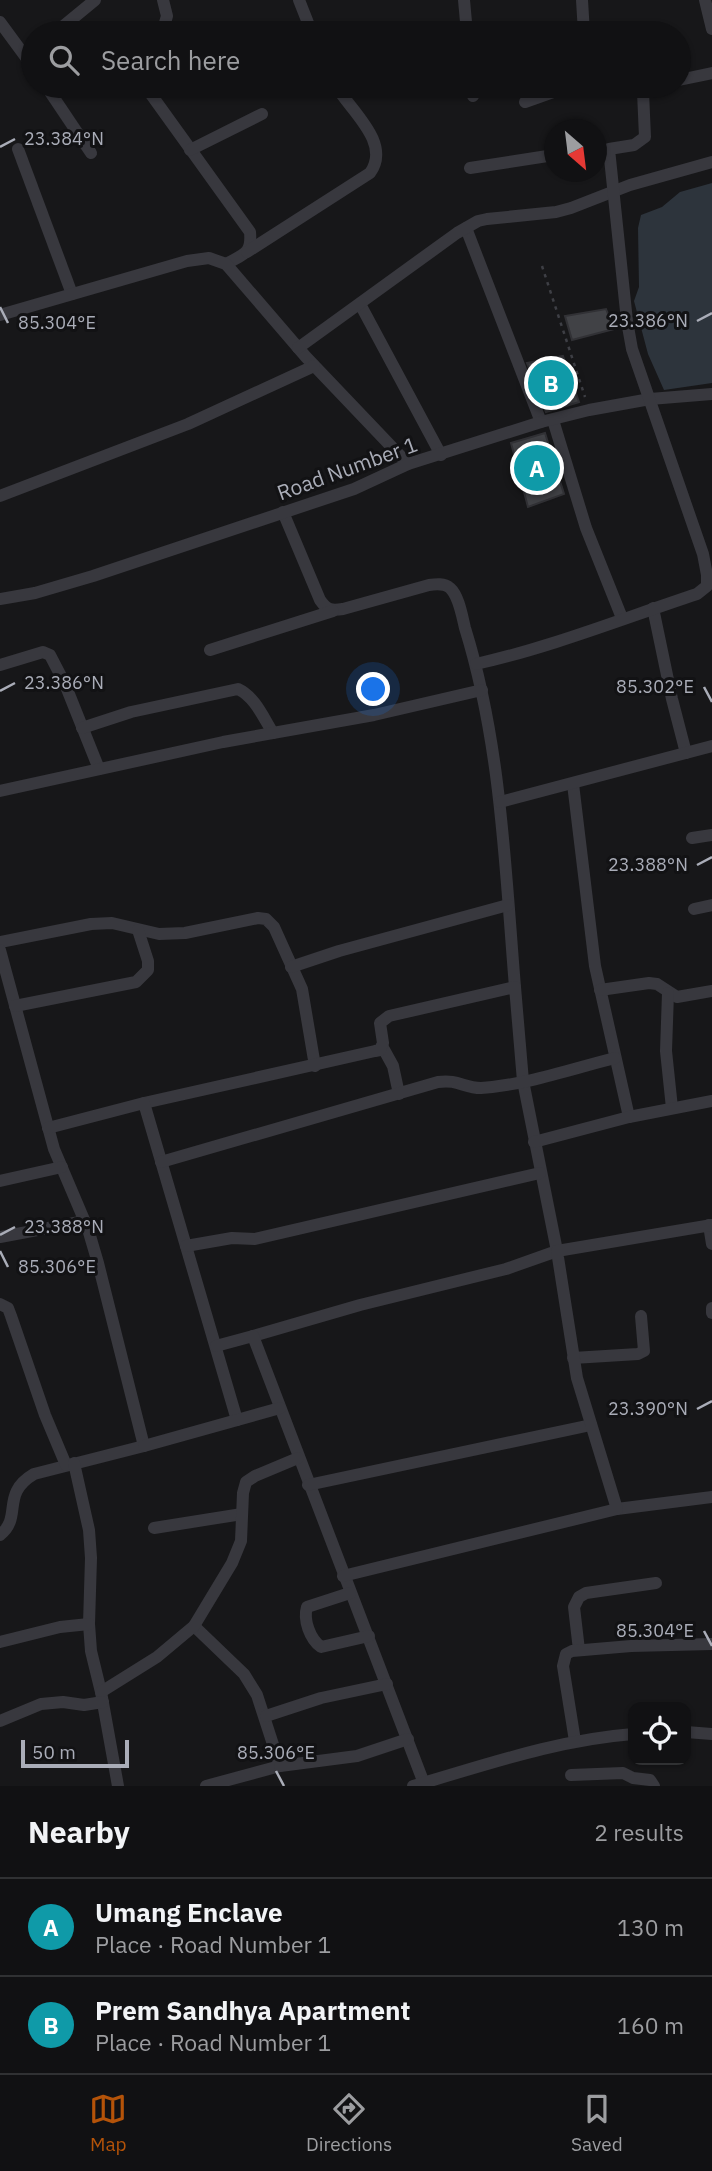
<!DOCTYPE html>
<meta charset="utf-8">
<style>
body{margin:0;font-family:"IBM Plex Sans",sans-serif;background:#1e1f21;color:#f1f3f6}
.controls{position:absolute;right:21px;bottom:21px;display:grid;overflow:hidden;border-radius:14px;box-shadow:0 2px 5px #0004}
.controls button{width:63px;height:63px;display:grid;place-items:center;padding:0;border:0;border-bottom:2px solid #303133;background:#111113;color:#f1f3f6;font:35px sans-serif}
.compass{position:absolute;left:544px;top:119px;width:63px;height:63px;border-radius:50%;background:#111113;box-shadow:0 2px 5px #0004;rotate:152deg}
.scale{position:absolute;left:21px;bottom:18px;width:108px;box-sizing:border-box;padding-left:7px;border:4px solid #aaadb8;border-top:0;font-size:19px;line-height:24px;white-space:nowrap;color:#aaadb8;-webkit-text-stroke:5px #121214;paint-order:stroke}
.you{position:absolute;left:374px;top:690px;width:24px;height:24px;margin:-18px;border:5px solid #fff;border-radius:50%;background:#1a73e8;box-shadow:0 0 0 10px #1a73e833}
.badge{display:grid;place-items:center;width:46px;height:46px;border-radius:50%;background:#b45309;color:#fff;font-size:23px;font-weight:700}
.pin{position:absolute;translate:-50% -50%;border:4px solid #fff;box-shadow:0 2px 7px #0006}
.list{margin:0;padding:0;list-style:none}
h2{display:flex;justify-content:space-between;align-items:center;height:91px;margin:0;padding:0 28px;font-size:30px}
h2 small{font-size:23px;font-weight:400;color:#9c9da0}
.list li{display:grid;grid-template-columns:46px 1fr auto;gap:21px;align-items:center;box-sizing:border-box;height:98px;padding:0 28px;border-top:2px solid #303133}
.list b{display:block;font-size:26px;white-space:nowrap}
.list p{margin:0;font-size:23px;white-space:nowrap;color:#9c9da0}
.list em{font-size:23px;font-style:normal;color:#9c9da0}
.icon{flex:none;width:38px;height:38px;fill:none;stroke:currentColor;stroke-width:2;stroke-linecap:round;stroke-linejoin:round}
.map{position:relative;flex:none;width:712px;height:1786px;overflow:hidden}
.search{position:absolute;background:#111113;box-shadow:0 2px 5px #0004;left:21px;right:21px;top:21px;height:77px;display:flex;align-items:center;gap:18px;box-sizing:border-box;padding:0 24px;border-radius:38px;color:#9c9da0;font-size:26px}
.sheet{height:287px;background:#111113}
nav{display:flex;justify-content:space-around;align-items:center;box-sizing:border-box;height:98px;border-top:2px solid #303133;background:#111113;font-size:19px;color:#9c9da0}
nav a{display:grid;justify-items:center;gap:4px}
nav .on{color:#b45309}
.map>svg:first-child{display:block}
.water{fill:#2d343c}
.building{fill:#414246;stroke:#313135;stroke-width:2}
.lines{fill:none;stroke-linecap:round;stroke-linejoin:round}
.path{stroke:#3e3f45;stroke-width:2.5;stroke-dasharray:3.5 5;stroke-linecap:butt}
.minor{stroke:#38383e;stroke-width:12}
.ticks{fill:none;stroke:#aaadb8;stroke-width:2.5}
.labels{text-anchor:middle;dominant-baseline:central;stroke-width:6;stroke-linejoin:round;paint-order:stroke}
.street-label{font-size:21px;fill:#aaadb8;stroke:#121214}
.ticks-label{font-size:18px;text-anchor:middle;fill:#aaadb8;stroke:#121214;stroke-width:6;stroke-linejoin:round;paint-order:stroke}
</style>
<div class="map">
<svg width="712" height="1786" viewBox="0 0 712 1786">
<rect width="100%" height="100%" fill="#171719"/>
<polygon class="water" points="712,183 712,383 664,390 648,354 634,301 639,287 638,228 641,215 662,207 680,192"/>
<g class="building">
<polygon points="606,309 614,329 572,340 565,316"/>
<polygon points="563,356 579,402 546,412 527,363"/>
<polygon points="545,433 564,494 528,507 511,443"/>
</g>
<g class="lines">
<polyline class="path" points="542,266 585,397"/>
<g class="minor">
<polyline points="299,0 312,33"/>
<polyline points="464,0 467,33"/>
<polyline points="582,0 584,33"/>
<polyline points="705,0 712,29"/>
<polyline points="0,22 33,67"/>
<polyline points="55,33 95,0"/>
<polyline points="162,33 167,16 163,0"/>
<polyline points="679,80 712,73"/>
<polyline points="46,86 91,153"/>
<path d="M145,86L250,232C252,254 244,254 226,264"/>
<polyline points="472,86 473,96"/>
<polyline points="525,102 570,86"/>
<polyline points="18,149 72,294"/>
<polyline points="190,150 262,114"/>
<polyline points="470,168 554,155"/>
<polyline points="466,228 541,422"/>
<path d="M247,252L370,173C392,143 350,110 336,86"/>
<polyline points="360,304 441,455"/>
<polyline points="0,315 187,261 209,258 226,264 306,357 408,464"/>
<polyline points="298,348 457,233 478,221 487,219 556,212 571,208 630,185 712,162"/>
<polyline points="553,420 586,528 622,618"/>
<polyline points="0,496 188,424 314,366"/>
<path d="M283,512L320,600C327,610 331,611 343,609L429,585C436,584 444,583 450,588C459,596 462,616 465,628C501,744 505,866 515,987"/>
<polyline points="0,599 35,593 93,576 354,489 408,464 541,422 589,410 650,399 712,394"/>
<polyline points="653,608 672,699 686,753"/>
<polyline points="210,650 333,611"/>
<path d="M476,664C552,647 624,618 697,594L707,586V575L703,554L632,349L627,321L609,149L634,145L645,137L643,92L653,86"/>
<polyline points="0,665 43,652 50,655 65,684 99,769"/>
<path d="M82,728L131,712L238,689C255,697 263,717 273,733"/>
<polyline points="573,784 595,966 629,1117"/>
<polyline points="0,791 223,742 374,715 482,690"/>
<polyline points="500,802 712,746"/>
<polyline points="692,838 712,835"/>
<polyline points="694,909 712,905"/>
<polyline points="0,942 91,924 112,923 159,934 185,933 258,918 266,919 274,927 302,989 315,1066"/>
<path d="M0,950L54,1149L88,1229L98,1263L144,1446L34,1474C0,1494 23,1517 0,1535"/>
<polyline points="291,967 339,951 508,905"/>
<polyline points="600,990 649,983 657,984 677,997 712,991"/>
<polyline points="668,993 666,1051 672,1108"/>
<polyline points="15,1006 136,982 148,970 148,961 138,930"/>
<polyline points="382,1046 393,1066 399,1094"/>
<polyline points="144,1103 375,1051 380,1050 383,1043 380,1023 389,1016 515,987 523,1081 557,1251 506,1269 360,1305 253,1336"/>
<polyline points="48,1128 144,1103 237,1420"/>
<polyline points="534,1142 629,1117 712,1101"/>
<path d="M161,1162L438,1082C458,1079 464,1088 481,1088C526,1085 571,1069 615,1058"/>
<polyline points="0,1181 62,1167"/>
<polyline points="709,1225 712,1244"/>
<polyline points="0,1237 85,1221"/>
<polyline points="186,1246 232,1238 255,1239 540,1173"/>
<polyline points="0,1304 8,1308 11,1316 45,1415 66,1465"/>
<polyline points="712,1308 712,1313"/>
<polyline points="216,1346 253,1336 425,1786"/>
<polyline points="573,1358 638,1354 644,1351 641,1316"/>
<polyline points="144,1446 280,1408"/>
<polyline points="74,1463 89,1530 91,1558 89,1624 91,1651 101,1692 118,1786"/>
<polyline points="308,1485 591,1425"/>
<polyline points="617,1509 712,1497"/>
<polyline points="154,1528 242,1514"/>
<polyline points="343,1576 617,1509 577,1378 557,1251 712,1225"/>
<path d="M350,1593L307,1607C303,1620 310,1639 321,1647L369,1636"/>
<polyline points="194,1626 244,1674 257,1695 280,1766 206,1786"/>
<polyline points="0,1642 60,1627 89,1624"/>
<polyline points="579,1650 574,1607 579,1597 586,1593 656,1583"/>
<polyline points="101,1692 157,1657 194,1626 232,1563 241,1541 243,1493 246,1482 255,1476 298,1458"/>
<polyline points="266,1716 321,1698 387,1684"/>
<polyline points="0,1721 41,1704 63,1702 84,1705 103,1702"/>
<polyline points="686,1732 712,1734"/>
<polyline points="575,1741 563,1666 566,1654 572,1651 631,1646 712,1644"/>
<polyline points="280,1766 357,1756 408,1739"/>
<polyline points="571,1775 623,1773 633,1778 650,1780 654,1786"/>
<path d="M413,1786C486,1765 556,1740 633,1734"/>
</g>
</g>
<path class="ticks" d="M0,147L15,139M0,307L8,323M697,321L712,313M704,687L712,702M0,691L15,683M697,865L712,857M0,1235L15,1227M0,1251L8,1267M697,1409L712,1401M704,1631L712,1646M276,1771L284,1786"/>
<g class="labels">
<g class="street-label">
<text transform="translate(347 468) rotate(-20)">Road Number 1</text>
</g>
</g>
<g class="ticks-label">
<text x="64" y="145">23.384°N</text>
<text x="648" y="327">23.386°N</text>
<text x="57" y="329">85.304°E</text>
<text x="64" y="689">23.386°N</text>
<text x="655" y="693">85.302°E</text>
<text x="648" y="871">23.388°N</text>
<text x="64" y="1233">23.388°N</text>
<text x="57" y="1273">85.306°E</text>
<text x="648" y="1415">23.390°N</text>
<text x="655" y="1637">85.304°E</text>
<text x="276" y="1759">85.306°E</text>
</g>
</svg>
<div class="controls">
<button><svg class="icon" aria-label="locate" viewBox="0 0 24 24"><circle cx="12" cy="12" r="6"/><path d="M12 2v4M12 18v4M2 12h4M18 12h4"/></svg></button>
</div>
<svg class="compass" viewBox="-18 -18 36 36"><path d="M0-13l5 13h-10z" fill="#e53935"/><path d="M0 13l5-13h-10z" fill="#9c9da0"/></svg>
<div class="scale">50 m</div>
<div class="you"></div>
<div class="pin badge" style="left:537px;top:468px;background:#0f9aa8">A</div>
<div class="pin badge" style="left:551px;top:383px;background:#0f9aa8">B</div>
<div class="search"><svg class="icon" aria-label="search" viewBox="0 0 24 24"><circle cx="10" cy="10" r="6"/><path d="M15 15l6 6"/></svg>Search here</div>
</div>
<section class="sheet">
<h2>Nearby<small>2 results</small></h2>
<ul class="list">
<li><span class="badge" style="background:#0f9aa8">A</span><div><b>Umang Enclave</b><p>Place · Road Number 1</p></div><em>130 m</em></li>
<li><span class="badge" style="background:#0f9aa8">B</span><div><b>Prem Sandhya Apartment</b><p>Place · Road Number 1</p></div><em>160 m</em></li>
</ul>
</section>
<nav>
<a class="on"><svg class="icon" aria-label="map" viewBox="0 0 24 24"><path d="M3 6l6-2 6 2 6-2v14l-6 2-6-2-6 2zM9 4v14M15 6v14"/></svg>Map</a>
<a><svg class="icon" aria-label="directions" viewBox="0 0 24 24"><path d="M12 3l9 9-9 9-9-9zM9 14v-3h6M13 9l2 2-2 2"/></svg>Directions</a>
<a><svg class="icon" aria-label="saved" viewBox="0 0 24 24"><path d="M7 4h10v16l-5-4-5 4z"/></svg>Saved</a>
</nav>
